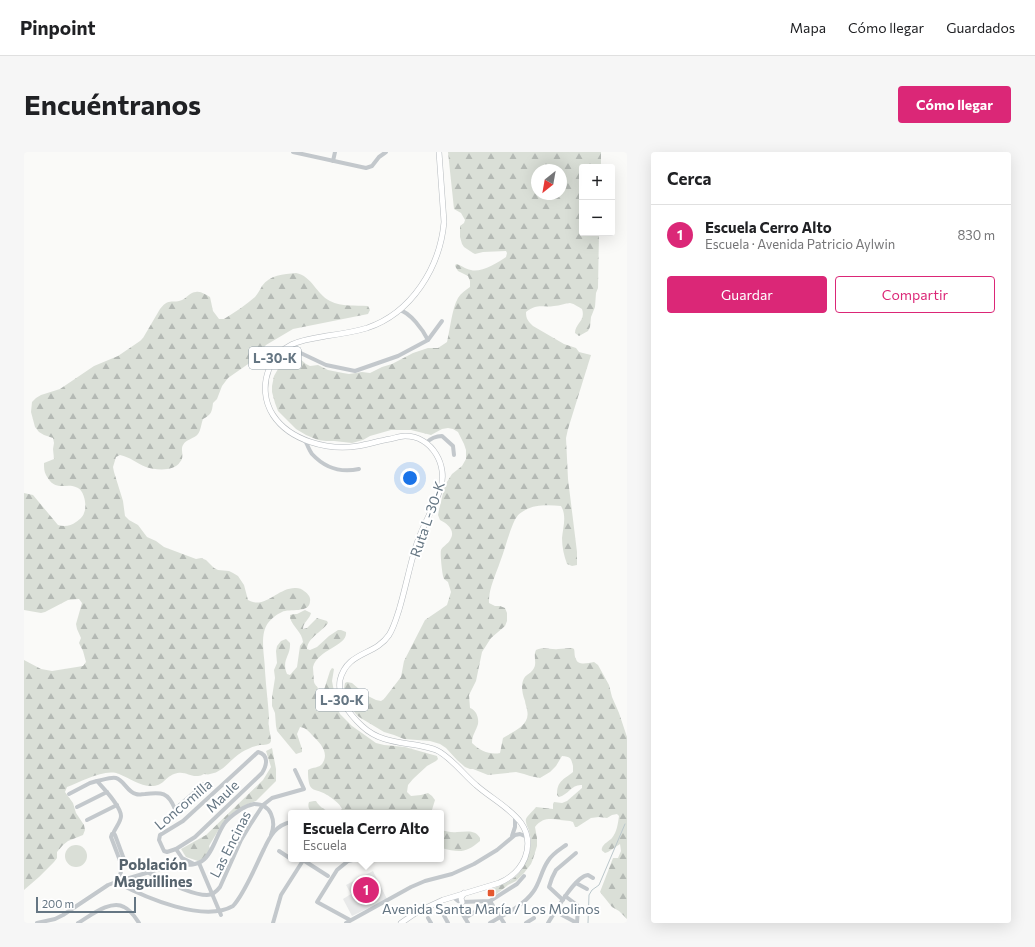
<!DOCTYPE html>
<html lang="es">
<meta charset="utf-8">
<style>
body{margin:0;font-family:Commissioner,sans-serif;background:#f6f6f6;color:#202124}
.controls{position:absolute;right:12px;top:12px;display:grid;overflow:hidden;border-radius:4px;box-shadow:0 4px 16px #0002}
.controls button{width:36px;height:36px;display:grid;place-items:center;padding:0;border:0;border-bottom:1px solid #e0e0e0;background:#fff;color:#202124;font:20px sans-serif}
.compass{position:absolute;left:507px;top:12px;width:36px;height:36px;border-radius:50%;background:#fff;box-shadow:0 4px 16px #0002;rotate:211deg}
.scale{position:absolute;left:12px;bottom:10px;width:100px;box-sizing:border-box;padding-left:4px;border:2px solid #657683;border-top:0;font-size:11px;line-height:14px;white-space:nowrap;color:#657683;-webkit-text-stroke:3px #fff;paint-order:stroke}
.you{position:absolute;left:386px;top:326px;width:14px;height:14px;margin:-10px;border:3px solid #fff;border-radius:50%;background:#1a73e8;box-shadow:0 0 0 6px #1a73e833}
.badge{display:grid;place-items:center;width:26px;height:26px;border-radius:50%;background:#db2777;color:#fff;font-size:13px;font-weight:700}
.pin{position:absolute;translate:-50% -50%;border:2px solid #fff;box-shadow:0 1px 4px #0006}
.popup{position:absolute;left:264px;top:658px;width:156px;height:52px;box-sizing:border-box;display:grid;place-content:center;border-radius:4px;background:#fff;filter:drop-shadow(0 1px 3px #0005);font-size:13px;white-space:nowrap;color:#757577}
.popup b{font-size:15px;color:#202124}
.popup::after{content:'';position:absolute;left:50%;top:100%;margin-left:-8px;border:8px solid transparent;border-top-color:#fff}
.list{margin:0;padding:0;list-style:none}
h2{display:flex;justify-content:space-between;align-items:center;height:52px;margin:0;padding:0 16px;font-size:17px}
h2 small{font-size:13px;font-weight:400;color:#757577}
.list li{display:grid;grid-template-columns:26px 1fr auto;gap:12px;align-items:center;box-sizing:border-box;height:60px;padding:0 16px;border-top:1px solid #e0e0e0}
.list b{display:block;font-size:15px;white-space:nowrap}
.list p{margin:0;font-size:13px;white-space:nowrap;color:#757577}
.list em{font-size:13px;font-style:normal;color:#757577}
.actions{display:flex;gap:8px;padding:12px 16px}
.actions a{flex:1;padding:9px 0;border:1px solid #db2777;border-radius:4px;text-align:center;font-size:14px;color:#db2777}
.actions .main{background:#db2777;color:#fff}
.map{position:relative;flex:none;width:603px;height:771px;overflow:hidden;border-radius:4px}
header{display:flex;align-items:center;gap:24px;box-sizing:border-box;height:56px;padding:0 20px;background:#fff;border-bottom:1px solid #e0e0e0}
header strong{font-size:19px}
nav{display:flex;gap:22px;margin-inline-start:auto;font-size:14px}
.intro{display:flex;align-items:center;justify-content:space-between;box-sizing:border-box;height:96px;padding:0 24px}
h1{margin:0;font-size:28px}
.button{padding:10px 18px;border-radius:4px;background:#db2777;color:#fff;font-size:14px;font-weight:700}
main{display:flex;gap:24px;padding:0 24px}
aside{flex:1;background:#fff;border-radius:4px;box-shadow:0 4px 16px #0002}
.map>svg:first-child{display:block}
.built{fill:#e8e9e9}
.forest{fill:url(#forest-firs);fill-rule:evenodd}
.park{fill:#dadfd7}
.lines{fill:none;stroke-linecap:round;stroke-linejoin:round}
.stream{stroke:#bbc7cb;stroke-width:1}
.major-casing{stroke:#b5babe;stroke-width:6}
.minor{stroke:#c3c8cc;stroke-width:4}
.major{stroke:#fff;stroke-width:5}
.poi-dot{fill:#e4572e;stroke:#fff;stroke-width:1.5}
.labels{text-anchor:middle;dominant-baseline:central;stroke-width:4;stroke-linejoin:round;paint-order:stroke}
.shield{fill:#fff;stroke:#939fa8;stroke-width:1}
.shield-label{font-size:13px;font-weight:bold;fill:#657683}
.street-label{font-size:14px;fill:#657683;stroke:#fff}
.poi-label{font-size:14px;fill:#657683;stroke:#fff}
.neighbourhood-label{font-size:15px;font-weight:bold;fill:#57646e;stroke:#fff}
</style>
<header>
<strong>Pinpoint</strong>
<nav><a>Mapa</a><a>Cómo llegar</a><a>Guardados</a></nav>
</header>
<div class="intro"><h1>Encuéntranos</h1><a class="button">Cómo llegar</a></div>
<main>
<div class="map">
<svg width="603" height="771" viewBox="0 0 603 771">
<defs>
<pattern id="forest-firs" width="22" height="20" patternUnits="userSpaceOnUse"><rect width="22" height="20" fill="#dadfd7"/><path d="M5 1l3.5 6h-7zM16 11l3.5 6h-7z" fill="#b4b9b4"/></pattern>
</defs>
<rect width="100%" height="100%" fill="#fafaf8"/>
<polygon class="built" points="349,719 363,747 328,764 319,747 327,742 322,733"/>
<g class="forest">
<path d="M424,0H577V15H558V81H575L574,136L572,141L571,155L567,165L566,175L564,179L555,184L551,181C551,171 562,169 558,157C554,155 551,152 546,151C541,151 536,154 530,154C518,156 514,151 502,160C502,167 504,169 509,174L540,192L552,196L555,200L567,203L544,277L542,286L544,327L553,400V413L548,414L543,412C540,404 538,395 538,386C539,375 543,364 537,354C524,353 509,352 498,360C494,362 491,367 489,372C484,384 481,397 476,410C472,422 464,438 465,451L471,454H476L481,456L483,461V469L481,474L467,486L458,500L452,529L445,543L446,556C452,558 455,565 454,572C452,579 448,583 448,591C456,599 466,603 476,601L479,586C490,579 507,573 503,558C503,555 501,552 501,549C499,544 498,539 498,534C500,520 505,525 510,516C513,511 509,504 512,498C519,494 527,498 534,497C539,497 543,496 548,496L550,497C551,500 550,504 552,507C554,514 564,511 570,510L574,513L585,533L588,545L595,561L603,585V767L595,759L588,755L576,740L589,706H594L597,699L596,692L584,700L581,701C579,699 577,699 578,696C579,692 585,689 588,686C593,680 594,671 595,664L593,662L588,663L583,666L575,665L567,666L553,675H551L549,670L546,669C533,669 521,662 511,675L513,686V694L509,707L507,712L500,721L492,729L484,733L470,744L463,743L462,741C465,737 470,736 475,734C485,730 494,725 499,715C506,703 509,692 505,679C504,675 501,671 502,667C503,664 510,658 512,655L529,657V652L530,650L538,651L543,649L558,636V633C548,632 544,643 535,645L533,643C533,629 539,628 549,620C549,618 549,616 549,614C547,606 547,605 538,604L532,614L526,620L516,626L506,624L500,622L492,620L464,623L449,617H446L441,615L433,608L422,596L416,592L406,589L380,587L370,583L360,580L335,565L331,561L324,550L320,536L321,531L323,530L328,531L342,543L352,548L357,549L360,547L377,525L380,509L401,468L423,453L427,440L424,430L420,427L419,424C418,419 416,402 417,398C419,394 424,392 426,388C432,379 424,372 416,368L414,363L415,358L421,333L428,322L438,314L442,307V298L440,292L434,280L429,277L424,276L418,277L407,283L387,278H367L346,284L339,288L328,291L310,289H302L294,288L282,283L272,277L254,259L251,251L248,240V234L250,224L254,217L266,204L276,207L282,212L286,214L294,213L304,218L319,221L325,222L338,220L346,221L358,215L368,212L389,201L404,196H414L423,190C426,178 428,156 434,146C437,141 442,138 446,135V129L444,124L434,119L431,114L432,112C437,113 441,117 447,118C456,121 474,111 482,105L483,101L482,99L459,100L451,102L449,101L440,95L438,92L436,85V74L440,71L441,68L437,61L430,57ZM513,18H537V42H513Z"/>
<path d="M272,121C288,124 292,142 306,149C318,155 331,153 344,154L346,158L344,162L269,177L242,193L227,210L204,226L198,234L193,247L189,251C188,260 187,263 179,267C177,272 177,278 174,282C170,287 162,287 159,293C156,298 161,305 156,310C150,320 131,318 122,315C112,311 106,305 96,303L92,305L89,315L90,320L99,349L101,364L105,368L114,373L123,385L132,389L140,395L172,407L177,406L182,408L190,416L194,418L205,419L209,421L214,424L220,433L224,448C241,458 254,435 272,436C275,436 278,437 280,439C283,441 287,445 286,449C286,462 265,456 258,460C253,462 247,467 244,471C235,483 241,506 241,519C242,535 244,550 245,565C245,568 244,571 245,574C245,579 247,584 247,589L246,591C241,594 237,592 232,594C227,595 222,598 218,600C206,607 200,620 186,622C184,623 182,622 180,622C178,623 176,624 174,624C165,625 161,618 150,622C140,626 140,634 127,634C116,634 105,626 95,622C81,616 57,630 43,635L41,640L49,651L52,661L60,673L61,678L59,683L44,689L39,693L33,700V706L30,710L15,725L0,738V508L17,517L28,519L59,514L62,510L59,499L55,491L57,486L53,477L52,472L58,451L55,447L44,448L21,460L17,461L0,458V341L9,343L34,373C40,375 47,374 52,370C55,368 59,365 60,361C63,355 61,340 54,336C42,329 32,342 22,323C20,319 20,316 20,311L30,307L29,297L30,291L29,286L20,283L15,280L11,275L7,260L8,250L12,246L17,243L36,237L70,214L94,204L116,189L119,186L136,157C145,145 149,152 158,148C163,146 166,140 172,140C177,139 182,143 186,145L189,159L195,167H200C211,160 222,153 231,145C234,141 236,138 238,134C246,123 259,122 272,121Z"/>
<path d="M281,458L287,461C286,467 279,470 279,477L283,476L293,466L303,469L304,471C297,481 284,485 283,497L286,498L293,495L305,484L314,478H317L322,480C324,494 294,497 289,515C289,516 290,529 290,530C292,536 295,533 294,541L296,542L299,541L306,519L308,516L310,517L308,529L313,555L316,562L328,574L352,591L360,593L381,595L413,604L414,607L412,609L403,614L389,627L384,633L383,640L387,644L397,643L404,641L408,644L411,648L407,661H290C286,659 283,655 285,650L290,649H292C297,658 310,664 318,657C316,651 303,642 297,640C292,638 288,638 286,634C284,629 284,622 284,618C289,615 295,616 298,612C306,601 296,591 289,584C285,580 283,576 276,575L273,582L278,597V600L272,602L253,579L252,574L251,561L248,554V545L251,526L250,518L253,511L252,499L253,494L257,489L262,487L266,491C267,504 257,508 263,522L266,523L273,515L276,494L279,490C278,480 269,475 266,466V463C269,462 270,462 273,462C276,461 278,459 281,458Z"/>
<polygon points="248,596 252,617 252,629 232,649 221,653 210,660 198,672 185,694 186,697 180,706 174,709 162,705 157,697 182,683 239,628 247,615 242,599"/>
<path d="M417,678C422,679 428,681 433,680C442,680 451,677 456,686V689C441,702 435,700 417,696Z"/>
</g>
<g class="park">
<circle cx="52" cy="704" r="11"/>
<polygon points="339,729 346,744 336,749 329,735 330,734"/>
</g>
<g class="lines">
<polyline class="stream" points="564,771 565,743 568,738 575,733 601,672"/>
<g class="major-casing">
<g id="major">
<polyline points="438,750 437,746 440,741"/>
<path d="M377,771L393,760L419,748L475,731C487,726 496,718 501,706C515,668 474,653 452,633C440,623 426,604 412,598C407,596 402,595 397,594C375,590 355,590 338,574C325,562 313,547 316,528C323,499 351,504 365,483C370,475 372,467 375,458C381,438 385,417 391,397C397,376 409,358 416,338C425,314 408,284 381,284C376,284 371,286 366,287C355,289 345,292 334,294C305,299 266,289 249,263C240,249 239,232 245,217C256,191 277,188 302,184C316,182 330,180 343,176C388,161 416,115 420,70L415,0"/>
</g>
</g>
<g class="minor">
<polyline points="269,0 342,16 348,14 355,5 362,0"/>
<polyline points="309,9 311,0"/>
<path d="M375,158C386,160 399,178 404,188"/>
<polyline points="264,195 302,213 331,219 374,204 404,188 418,169"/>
<path d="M281,288C283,292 285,298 288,302C301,316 317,321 335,317"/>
<path d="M402,291C406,287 412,284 418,284L429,294L430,303"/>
<path d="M234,600C245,603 243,613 238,621L171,685L152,697L143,700L140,699L135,688L136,683L159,669Z"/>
<path d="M73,629C79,628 86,625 92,626C100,628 103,640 112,642C115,643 118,642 121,642C138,640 144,640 151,657L180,632"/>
<path d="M45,642L66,631L73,629C79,636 97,654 97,664C97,670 91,676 89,682"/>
<polyline points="53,655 83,640"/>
<polyline points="63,668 93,653"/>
<polyline points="488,684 491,675 491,664"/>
<polyline points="152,697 158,706 170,712"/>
<polyline points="255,699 267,707"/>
<polyline points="279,708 304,724"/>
<polyline points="175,711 197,763"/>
<path d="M125,721C138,728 168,743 183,743C189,743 193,739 196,735L217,688L226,673L239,653L248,646L280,637L271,618"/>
<path d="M92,730C122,746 180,771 209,754C221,741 232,713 240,697C246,684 252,673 267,670"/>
<polyline points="92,730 96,724 98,714 100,713 101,710 91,683 90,682 88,682 87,685 98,714"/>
<polyline points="552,731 563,737"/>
<polyline points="541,744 553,753 554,756 553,771"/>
<polyline points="429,745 434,749 438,750 466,749 493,732 500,724"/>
<polyline points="539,748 525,735 528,726 532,718 552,701"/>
<polyline points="466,749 480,771"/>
<polyline points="436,758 444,771"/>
<polyline points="418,760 424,771"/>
<polyline points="538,763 553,771"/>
<polyline points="404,766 407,771"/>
<polyline points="441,766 467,750"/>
<polyline points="326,768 293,750 313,718 324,709 333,707"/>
<path d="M13,771L31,767L39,763L84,733L92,730L149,713C159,711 168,716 178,709C188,703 193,682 200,672C204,666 210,662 216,658C220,655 225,653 230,652C238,652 244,655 247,662C250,669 250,676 247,683"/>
<path d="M54,771C66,764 87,747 100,755C107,758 111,765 115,771"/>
<polyline points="249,771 257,743 280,707"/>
<polyline points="322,771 387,735 401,729 428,722 450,712 473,698 491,683 496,682 503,685"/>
<path d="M466,771C481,762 499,754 509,740C516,731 517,719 524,709C528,702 535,698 542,693"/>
<polyline points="502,771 510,766"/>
<path d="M524,771C531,760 551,724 564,723L569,726"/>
</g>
<use href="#major" class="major"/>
</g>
<rect class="poi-dot" x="463" y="737" width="8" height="8" rx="2"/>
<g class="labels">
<g class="shield">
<rect x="225" y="195" width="52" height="22" rx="3"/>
<rect x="292" y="537" width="52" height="22" rx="3"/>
</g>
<g class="shield-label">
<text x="251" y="206">L-30-K</text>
<text x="318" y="548">L-30-K</text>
</g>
<g class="street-label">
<text transform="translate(403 367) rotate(-71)">Ruta L-30-K</text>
<text transform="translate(198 644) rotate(-44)">Maule</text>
<text transform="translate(159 652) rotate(-40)">Loncomilla</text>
<text transform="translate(206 692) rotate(-63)">Las Encinas</text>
</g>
<g class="poi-label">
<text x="467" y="756">Avenida Santa María / Los Molinos</text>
</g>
<g class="neighbourhood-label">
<text x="129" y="712">Población<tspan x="129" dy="17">Maguillines</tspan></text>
</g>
</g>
</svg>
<div class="controls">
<button>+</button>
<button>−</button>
</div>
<svg class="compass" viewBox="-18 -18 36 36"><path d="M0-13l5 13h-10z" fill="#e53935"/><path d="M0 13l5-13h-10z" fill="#757577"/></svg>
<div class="scale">200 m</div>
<div class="you"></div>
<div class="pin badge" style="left:342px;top:738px">1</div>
<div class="popup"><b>Escuela Cerro Alto</b>Escuela</div>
</div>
<aside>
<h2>Cerca<small></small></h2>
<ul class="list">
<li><span class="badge">1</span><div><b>Escuela Cerro Alto</b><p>Escuela · Avenida Patricio Aylwin</p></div><em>830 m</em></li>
</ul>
<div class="actions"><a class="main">Guardar</a><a>Compartir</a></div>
</aside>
</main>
